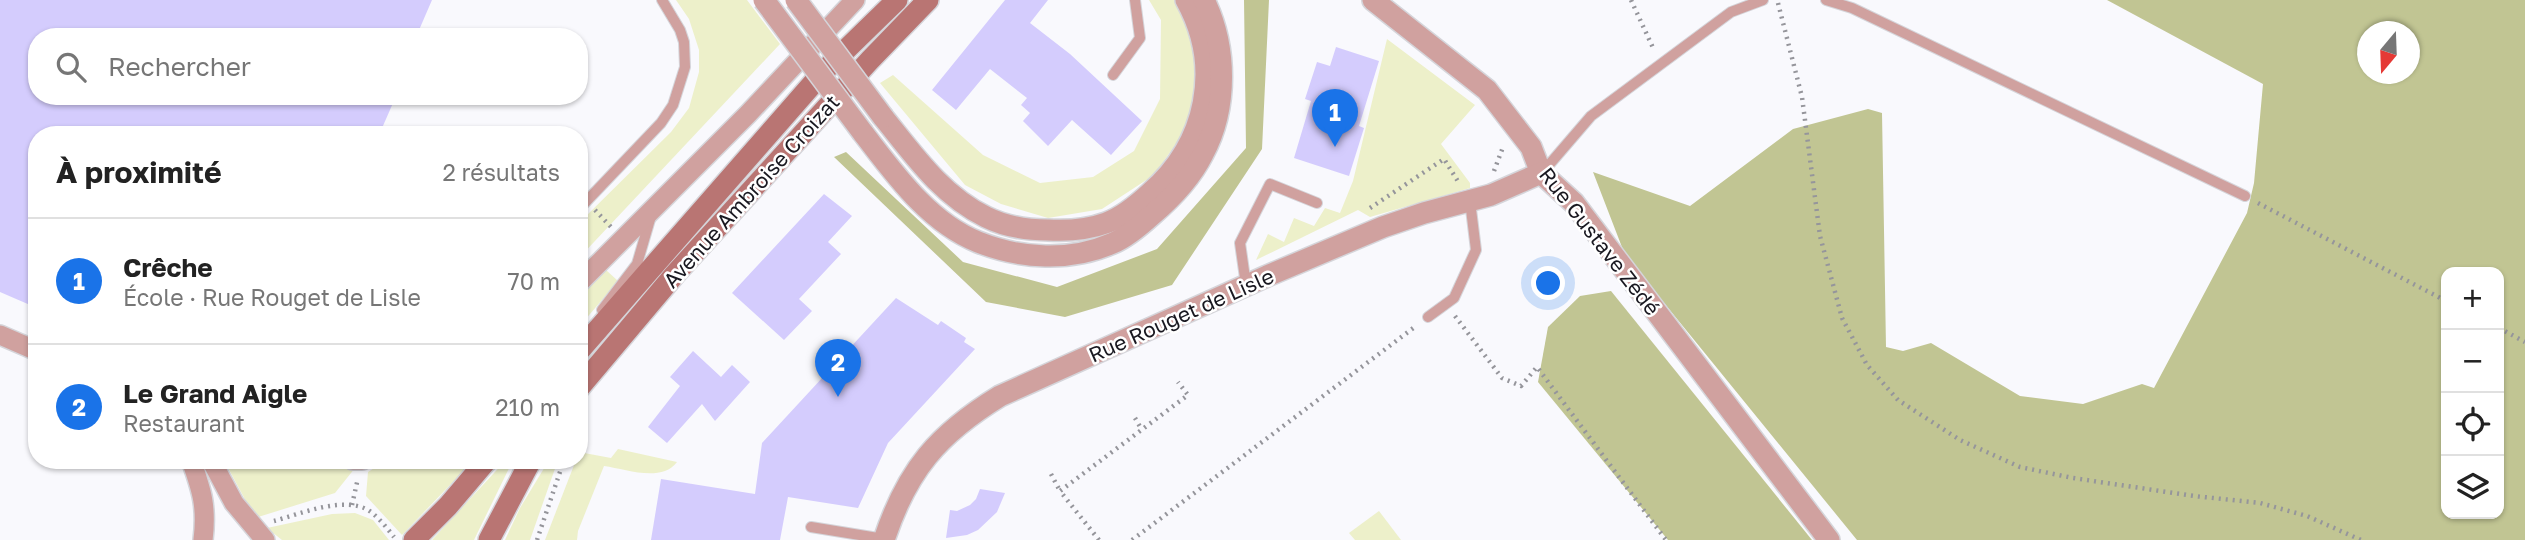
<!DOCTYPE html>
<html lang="fr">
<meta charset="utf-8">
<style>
body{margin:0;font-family:"Golos Text",sans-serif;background:#f6f6f6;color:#222}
.controls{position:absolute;right:21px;bottom:21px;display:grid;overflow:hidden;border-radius:14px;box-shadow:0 2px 5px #0004}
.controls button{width:63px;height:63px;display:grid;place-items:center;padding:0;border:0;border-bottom:2px solid #e0e0e0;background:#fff;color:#222;font:35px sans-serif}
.compass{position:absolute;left:2357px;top:21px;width:63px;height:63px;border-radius:50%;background:#fff;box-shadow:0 2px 5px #0004;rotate:199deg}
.you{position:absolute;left:1549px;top:284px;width:24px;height:24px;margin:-18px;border:5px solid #fff;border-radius:50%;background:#1a73e8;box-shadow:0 0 0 10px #1a73e833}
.badge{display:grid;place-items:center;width:46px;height:46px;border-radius:50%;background:#1a73e8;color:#fff;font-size:23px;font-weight:700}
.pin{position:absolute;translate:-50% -58px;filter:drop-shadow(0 2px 4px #0008)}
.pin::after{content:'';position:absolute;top:37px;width:24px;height:21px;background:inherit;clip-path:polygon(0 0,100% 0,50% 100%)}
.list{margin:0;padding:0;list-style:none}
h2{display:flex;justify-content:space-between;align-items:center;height:91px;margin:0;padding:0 28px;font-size:30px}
h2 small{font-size:23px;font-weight:400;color:#767676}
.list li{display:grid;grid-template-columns:46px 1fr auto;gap:21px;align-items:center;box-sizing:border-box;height:126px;padding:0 28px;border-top:2px solid #e0e0e0}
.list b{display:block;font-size:26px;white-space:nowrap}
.list p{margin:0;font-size:23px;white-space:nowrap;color:#767676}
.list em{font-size:23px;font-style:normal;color:#767676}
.icon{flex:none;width:38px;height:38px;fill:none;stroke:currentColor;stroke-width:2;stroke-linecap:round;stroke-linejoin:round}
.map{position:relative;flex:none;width:2525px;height:540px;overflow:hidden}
.search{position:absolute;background:#fff;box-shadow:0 2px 5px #0004;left:28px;top:28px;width:560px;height:77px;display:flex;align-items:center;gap:18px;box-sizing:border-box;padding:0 24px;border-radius:28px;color:#767676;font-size:26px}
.panel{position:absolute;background:#fff;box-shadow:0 2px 5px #0004;left:28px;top:126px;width:560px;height:343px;border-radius:28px}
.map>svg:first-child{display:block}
.green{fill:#edf0ca}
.forest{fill:#c1c593;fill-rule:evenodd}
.building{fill:#d4ccfd}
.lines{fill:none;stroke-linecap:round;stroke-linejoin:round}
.service-casing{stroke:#d5d5da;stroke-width:12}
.minor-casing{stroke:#d5d5da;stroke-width:22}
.tertiary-casing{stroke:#d5d5da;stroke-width:24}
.secondary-casing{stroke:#d5d5da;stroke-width:24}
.path{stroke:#95959b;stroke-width:4.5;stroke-dasharray:2 5;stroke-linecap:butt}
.service{stroke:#d0a19f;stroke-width:10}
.minor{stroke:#d0a19f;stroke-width:19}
.tertiary{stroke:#d0a19f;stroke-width:21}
.secondary{stroke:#b97573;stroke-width:21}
.tertiary-bridge-casing{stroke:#d5d5da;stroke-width:24;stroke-linecap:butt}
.tertiary-bridge{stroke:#d0a19f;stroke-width:21}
.labels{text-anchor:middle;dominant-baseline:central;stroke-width:5;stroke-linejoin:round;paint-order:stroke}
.street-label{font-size:21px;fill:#191820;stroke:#fff}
</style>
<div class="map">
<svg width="2525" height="540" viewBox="0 0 2525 540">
<rect width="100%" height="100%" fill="#f9f9fd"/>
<g class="green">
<polygon points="676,0 747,0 780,44 579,258 579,223 671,132 689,108 699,72 699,50 689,19"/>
<polygon points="1149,0 1176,0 1180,4 1198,70 1187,128 1154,175 1102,209 1048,218 1001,204 965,185 880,83 893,75 983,155 1040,183 1093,177 1134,151 1160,99 1161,20"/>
<polygon points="1387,39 1475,105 1441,144 1470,183 1470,188 1370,217 1358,210 1256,260 1268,234 1284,242 1294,218 1314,226 1325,208 1340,213 1353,181"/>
<polygon points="606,270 618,281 579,327 579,297"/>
<path d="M618,449L677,462C661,483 626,469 604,466L578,531L577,540H545L576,460H579V452L611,458Z"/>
<polygon points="228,460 277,460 305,467 355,468 335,493 255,518 227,466"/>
<polygon points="387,460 474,460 402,535 366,496 368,472"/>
<polygon points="506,460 513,460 474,540 432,540"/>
<polygon points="549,460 558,460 530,540 505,540 520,508"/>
<polygon points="1379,511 1401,540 1355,540 1349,533"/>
<polygon points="355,513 373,520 389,540 282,540 267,528 332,514"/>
</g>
<g class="forest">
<polygon points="1244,0 1269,0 1262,149 1172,285 1065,317 986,302 834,157 846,152 963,262 1057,287 1157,249 1246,148"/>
<path d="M2107,0H2525V540H1857L1625,255L1593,172L1690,206L1793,129L1868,109L1882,113L1886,347L1903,351L1931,343L2020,396L2083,404L2142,384L2154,388L2247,213L2254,183L2263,84ZM2368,32H2410V74H2368ZM2446,272H2499V514H2446Z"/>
<polygon points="1611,291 1812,540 1668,540 1538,382 1548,327 1580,296"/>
</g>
<g class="building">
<polygon points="0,0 432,0 416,37 37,37 37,96 378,96 393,103 379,135 37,135 37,308 0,292"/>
<polygon points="1005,0 1048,0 1030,23 1070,54 1142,121 1111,155 1072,120 1048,146 1023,121 1030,113 1021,105 1027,98 990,69 956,110 932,90"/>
<polygon points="1336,47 1379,61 1359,126 1364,128 1349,176 1294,158 1311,101 1305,99 1317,62 1330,66"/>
<polygon points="824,194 852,216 828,242 841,254 799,299 812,311 784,340 732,293"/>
<polygon points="896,298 938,325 941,321 966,338 964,342 975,349 888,443 858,508 788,497 780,540 651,540 661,479 755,494 762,443"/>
<polygon points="693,351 721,377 732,365 750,382 715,421 702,404 667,443 648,427 680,386 670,377"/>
<polygon points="980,489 1005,493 997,512 978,530 967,535 946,538 950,510 957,511 970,505 976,499"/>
</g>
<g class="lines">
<g class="service-casing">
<g id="service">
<polyline points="1826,0 1852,8 2245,196"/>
<polyline points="1113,75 1140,38 1135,0"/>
<polyline points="1542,173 1591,116 1731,12 1763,0"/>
<polyline points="579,209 661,123 673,105 685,67 684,42 680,30 662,0"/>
<polyline points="1246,285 1240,243 1270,184 1317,203"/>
<polyline points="602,310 637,264 651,216"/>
<polyline points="1428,317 1454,298 1476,250 1470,201"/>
<polyline points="811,527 884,539"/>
</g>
</g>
<g class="minor-casing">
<g id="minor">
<polyline points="579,283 748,114 855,0"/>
<polyline points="0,335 37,351"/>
<path d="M191,460C202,491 207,507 203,540"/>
<polyline points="211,460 234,503 265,540"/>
<polyline points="353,460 362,460"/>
</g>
</g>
<g class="tertiary-casing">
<g id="tertiary">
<polyline points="1373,0 1487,90 1531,147 1541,173 1574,203 1829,540"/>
<path d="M883,117C913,154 941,195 986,217C1004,226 1028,230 1048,230C1068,231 1087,230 1106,223C1123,217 1137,205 1150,193C1207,143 1223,67 1186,0"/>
<path d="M863,133C894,173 928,222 978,242C1021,259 1070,262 1113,243C1127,237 1141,225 1152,215C1172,198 1191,178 1203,154C1228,108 1227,46 1204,0"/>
<path d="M884,540C907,470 938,434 1000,396L1267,276L1383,227L1424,213L1491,195L1541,173"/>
</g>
</g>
<g class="secondary-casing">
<g id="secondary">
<polyline points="579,351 823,72 897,0"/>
<polyline points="579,388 675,274 870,60 928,0"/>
<polyline points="414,540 448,506 487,460"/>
<polyline points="489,540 531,460"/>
</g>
</g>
<g class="path">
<polyline points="1631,0 1654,50"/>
<polyline points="1778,3 1802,97 1820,236 1842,318 1867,365 1898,400 1960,440 2020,467 2073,478 2194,496 2260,503 2307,516 2361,540"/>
<polyline points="1494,171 1503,147"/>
<polyline points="2258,203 2446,301"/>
<polyline points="1370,208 1444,159 1459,183"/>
<polyline points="595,210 611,227"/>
<polyline points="1455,316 1502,378 1521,386 1537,367 1666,540"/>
<polyline points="2499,328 2525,342"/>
<polyline points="1135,418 1142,430"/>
<polyline points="1051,474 1060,491"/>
<polyline points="352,505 358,478"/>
<path d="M274,521C300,514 347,494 371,512C380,519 387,528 394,537"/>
<polyline points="537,540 564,460"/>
<polyline points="1099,540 1060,491 1188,395 1178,382"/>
<polyline points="1132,540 1416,326"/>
</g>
<use href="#service" class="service"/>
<use href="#minor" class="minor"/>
<use href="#tertiary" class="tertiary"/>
<use href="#secondary" class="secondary"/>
<g class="tertiary-bridge-casing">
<g id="tertiary-bridge">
<polyline points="764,0 863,133"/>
<polyline points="796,0 883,117"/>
</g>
</g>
<use href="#tertiary-bridge" class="tertiary-bridge"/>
</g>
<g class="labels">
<g class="street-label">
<text transform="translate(751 191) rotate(-48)">Avenue Ambroise Croizat</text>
<text transform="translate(1600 241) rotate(52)">Rue Gustave Zédé</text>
<text transform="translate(1181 315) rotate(-24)">Rue Rouget de Lisle</text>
</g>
</g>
</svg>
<div class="controls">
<button>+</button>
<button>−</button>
<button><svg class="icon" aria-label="locate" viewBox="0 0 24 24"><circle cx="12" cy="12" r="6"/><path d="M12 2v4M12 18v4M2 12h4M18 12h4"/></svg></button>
<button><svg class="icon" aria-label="layers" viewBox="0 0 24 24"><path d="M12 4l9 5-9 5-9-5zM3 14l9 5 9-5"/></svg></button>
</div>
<svg class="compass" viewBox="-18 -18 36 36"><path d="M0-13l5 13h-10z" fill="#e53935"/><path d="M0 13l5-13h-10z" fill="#767676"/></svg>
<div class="you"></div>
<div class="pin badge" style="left:1335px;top:147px">1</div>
<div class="pin badge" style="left:838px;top:397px">2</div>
<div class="search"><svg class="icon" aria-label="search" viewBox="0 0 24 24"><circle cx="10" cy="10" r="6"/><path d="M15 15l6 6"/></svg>Rechercher</div>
<section class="panel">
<h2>À proximité<small>2 résultats</small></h2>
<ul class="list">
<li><span class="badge">1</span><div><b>Crêche</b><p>École · Rue Rouget de Lisle</p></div><em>70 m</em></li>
<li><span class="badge">2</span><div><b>Le Grand Aigle</b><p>Restaurant</p></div><em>210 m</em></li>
</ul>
</section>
</div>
